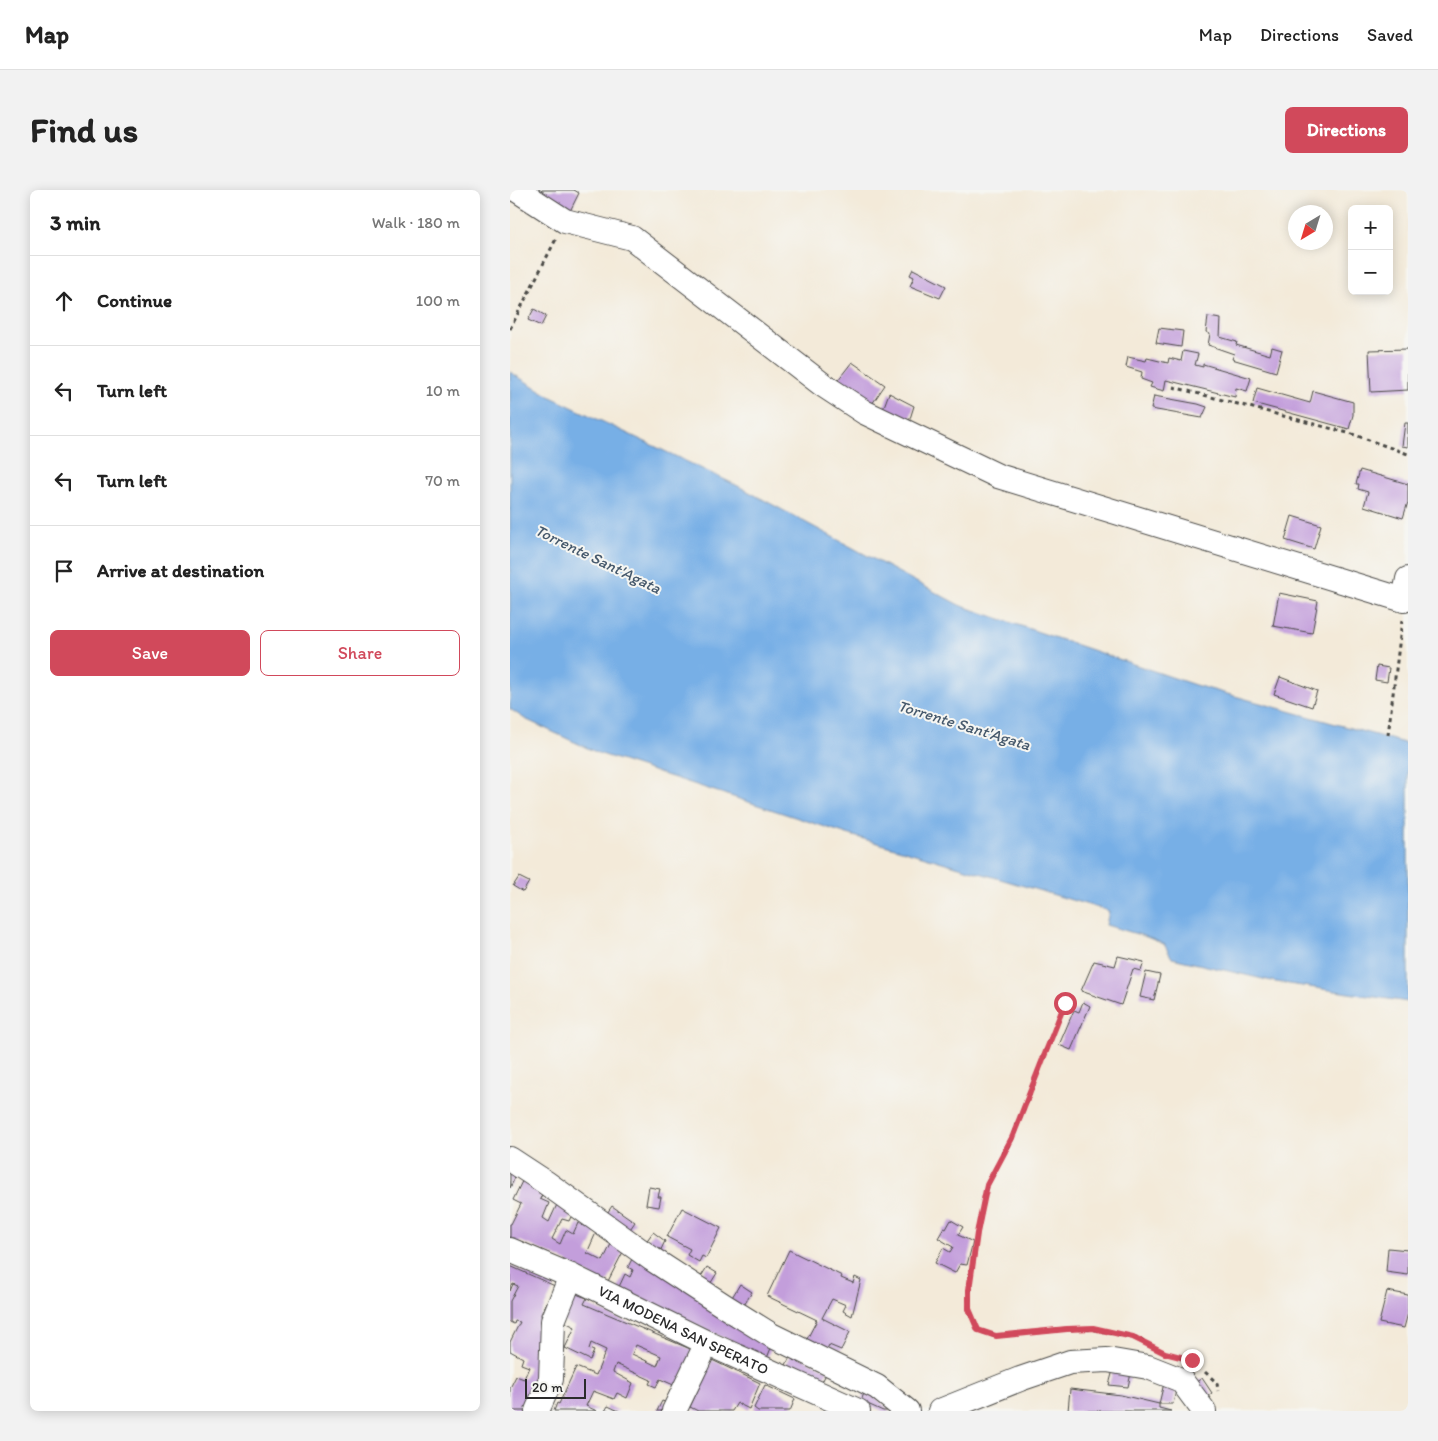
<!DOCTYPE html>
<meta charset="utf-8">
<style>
body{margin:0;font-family:Itim,sans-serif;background:#f2f2f2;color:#222}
.controls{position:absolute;right:15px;top:15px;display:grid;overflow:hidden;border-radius:8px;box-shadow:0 2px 12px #0003}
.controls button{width:45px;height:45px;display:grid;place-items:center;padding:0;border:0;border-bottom:1px solid #e0e0e0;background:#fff;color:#222;font:25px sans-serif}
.compass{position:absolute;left:778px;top:15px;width:45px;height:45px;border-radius:50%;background:#fff;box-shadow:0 2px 12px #0003;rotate:218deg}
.scale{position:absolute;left:15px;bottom:12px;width:61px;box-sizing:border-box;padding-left:5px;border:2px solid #2b2b2b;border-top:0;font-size:14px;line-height:18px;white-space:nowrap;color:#2b2b2b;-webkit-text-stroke:4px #f6f6f2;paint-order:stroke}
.stop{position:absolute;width:15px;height:15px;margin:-11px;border:4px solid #d1495b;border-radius:50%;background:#fff}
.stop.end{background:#d1495b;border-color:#fff;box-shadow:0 1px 5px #0008}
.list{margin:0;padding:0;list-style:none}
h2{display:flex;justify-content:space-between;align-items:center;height:65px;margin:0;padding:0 20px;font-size:21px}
h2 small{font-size:16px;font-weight:400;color:#767676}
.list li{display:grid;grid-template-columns:32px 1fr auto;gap:15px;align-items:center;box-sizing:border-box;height:90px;padding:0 20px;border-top:1px solid #e0e0e0}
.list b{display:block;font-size:19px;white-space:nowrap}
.list em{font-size:16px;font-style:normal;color:#767676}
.actions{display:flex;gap:10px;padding:15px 20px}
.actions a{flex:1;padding:11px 0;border:1px solid #d1495b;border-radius:8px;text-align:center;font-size:18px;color:#d1495b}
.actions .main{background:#d1495b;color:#fff}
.icon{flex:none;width:28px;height:28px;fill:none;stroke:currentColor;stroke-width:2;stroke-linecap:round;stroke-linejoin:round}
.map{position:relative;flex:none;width:898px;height:1221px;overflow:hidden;border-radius:8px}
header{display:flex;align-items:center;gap:30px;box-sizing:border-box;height:70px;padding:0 25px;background:#fff;border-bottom:1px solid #e0e0e0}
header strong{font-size:24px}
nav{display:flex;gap:28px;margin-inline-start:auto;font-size:18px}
.intro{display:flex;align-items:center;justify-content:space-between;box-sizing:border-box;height:120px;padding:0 30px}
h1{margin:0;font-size:35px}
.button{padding:12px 22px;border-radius:8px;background:#d1495b;color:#fff;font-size:18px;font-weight:700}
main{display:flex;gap:30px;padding:0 30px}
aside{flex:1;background:#fff;border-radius:8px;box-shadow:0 2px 12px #0003}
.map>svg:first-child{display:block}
.water{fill:#77afe6;stroke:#516d88}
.building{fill:#c39edb;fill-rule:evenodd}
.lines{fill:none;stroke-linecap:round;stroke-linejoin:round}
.minor-casing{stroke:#494845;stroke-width:26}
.path{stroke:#494845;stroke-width:3;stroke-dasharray:4 4;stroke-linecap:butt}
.minor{stroke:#fff;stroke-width:24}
.route{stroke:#d1495b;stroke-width:6}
.labels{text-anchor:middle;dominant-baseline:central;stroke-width:4;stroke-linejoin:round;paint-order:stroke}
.street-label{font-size:15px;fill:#2b2b2b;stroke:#f6f6f2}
.water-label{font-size:16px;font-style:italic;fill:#46596c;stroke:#f6f6f2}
</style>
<header>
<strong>Map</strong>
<nav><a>Map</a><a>Directions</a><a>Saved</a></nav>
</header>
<div class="intro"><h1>Find us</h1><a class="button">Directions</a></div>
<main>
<aside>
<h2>3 min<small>Walk · 180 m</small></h2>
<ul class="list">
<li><svg class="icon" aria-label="ahead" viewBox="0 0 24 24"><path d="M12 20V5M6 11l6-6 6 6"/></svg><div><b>Continue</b></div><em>100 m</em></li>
<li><svg class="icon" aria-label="left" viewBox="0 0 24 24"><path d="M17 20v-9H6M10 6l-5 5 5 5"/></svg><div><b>Turn left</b></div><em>10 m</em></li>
<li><svg class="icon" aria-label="left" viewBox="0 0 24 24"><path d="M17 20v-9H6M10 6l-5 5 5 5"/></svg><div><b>Turn left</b></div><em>70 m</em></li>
<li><svg class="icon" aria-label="arrive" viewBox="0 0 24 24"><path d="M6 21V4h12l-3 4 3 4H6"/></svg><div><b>Arrive at destination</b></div></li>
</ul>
<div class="actions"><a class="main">Save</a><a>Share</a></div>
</aside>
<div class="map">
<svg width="898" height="1221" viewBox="0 0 898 1221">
<rect width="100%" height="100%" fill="#f6f6f2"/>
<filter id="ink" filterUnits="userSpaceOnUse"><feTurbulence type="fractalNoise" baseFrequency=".02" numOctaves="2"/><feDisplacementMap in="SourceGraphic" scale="10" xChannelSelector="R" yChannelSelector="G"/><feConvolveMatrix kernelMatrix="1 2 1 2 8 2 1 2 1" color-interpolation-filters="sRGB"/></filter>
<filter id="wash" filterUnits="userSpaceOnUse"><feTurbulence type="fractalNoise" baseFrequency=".0096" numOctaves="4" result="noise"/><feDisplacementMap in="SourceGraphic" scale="20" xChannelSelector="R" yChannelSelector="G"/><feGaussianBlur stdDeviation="1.12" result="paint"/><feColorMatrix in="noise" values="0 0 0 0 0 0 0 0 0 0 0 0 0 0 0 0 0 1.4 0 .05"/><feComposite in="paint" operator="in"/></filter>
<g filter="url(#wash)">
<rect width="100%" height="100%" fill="#f3ead9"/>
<polygon class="water" points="0,182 43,208 228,296 449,415 685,495 898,554 898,812 766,792 662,768 654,754 634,746 596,735 599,721 337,644 88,563 15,529 0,519"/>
<g id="blocks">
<g class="building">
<polygon points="32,0 64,0 69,3 57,27 28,7"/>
<polygon points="403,79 436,96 430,108 400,96 404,87 400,85"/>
<polygon points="24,119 36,126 31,136 18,130"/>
<polygon points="698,127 711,129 710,147 727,152 726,155 760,165 762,157 772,160 766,182 722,169 724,164 698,155 700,144 696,142"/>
<polygon points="649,138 673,141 671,157 646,153"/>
<polygon points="898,159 898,200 861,202 859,160"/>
<polygon points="673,161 688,164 685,175 693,177 693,174 741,188 737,201 726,198 725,207 656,190 654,201 640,197 642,193 631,189 632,182 616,177 618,167 636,171 637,168 658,173 659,168 671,171"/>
<polygon points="342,172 375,195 362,214 317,194 323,187 328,190"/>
<polygon points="747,198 800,213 803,201 843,212 843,225 839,239 743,213"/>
<polygon points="379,203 404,216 398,235 372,222"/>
<polygon points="644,206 688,214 697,217 692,228 641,219"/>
<polygon points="895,233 898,233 898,257 892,256"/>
<polygon points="850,280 898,294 898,312 893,328 854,316 858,302 848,299 849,294 846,294"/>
<polygon points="782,326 811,335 804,359 775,350"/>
<polygon points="769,403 808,411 802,443 763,436"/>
<polygon points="867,476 879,478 877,492 865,490"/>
<polygon points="770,487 807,501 802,517 764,504"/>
<polygon points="9,687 19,692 13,702 3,696"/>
<polygon points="608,766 634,772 631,781 623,779 611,815 571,801 584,771 605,776"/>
<polygon points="636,782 650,785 644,810 630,807"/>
<polygon points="573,812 580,816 561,860 549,855 564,820 569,822"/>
<polygon points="0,974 9,979 0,998"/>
<polygon points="16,983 35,997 30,1009 39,1013 33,1028 39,1032 50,1008 65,1018 59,1031 52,1029 42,1049 50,1054 56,1040 63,1044 68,1033 75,1037 79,1029 89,1036 77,1063 93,1071 101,1054 116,1056 96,1095 59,1073 36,1062 10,1051 9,1054 0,1050 0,1034 1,1034 11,1014 3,1010"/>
<polygon points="139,997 150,999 148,1007 151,1007 149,1017 136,1015"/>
<polygon points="102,1016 125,1032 116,1045 93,1029"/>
<polygon points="172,1018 211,1038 196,1068 192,1066 189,1072 177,1065 180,1059 157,1047"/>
<polygon points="441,1030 453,1037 448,1045 463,1052 457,1075 450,1074 445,1083 425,1073 433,1058 440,1062 443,1057 428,1048 434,1038 436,1039"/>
<polygon points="143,1042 155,1051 148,1066 133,1056"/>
<polygon points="878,1058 898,1060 898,1085 876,1082"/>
<polygon points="279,1060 332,1086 331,1088 343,1093 345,1087 351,1090 342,1126 333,1121 336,1115 322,1109 312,1128 340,1142 331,1160 319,1155 317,1159 297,1149 307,1130 257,1106"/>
<polygon points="125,1063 263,1153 257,1168 108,1099 115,1084 120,1087 123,1080 118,1077"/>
<polygon points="0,1076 45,1096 31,1124 38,1186 24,1221 0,1221 0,1198 6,1186 14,1189 19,1177 11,1174 13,1168 0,1161 0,1152 10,1132 5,1131 4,1134 0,1132 0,1111 8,1096 3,1094 0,1101"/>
<polygon points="197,1077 207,1083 197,1099 187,1093"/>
<polygon points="230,1094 242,1102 230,1122 218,1114"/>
<polygon points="877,1101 898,1105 898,1123 894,1138 869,1133"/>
<path d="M66,1104L77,1108L74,1114L185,1161L168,1197L150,1189L146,1197L139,1194L141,1190L106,1174L103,1182L123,1193L117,1208L107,1203L104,1209L83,1201L76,1216L87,1221H44L47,1213L49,1214L66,1177L86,1185L96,1160L81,1153L79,1159L84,1161L80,1170L55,1158L65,1137L53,1131ZM126,1155L151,1166L147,1176L122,1164Z"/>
<polygon points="282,1163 318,1180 311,1194 275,1177"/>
<polygon points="202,1170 250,1193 239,1219 227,1213 222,1221 188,1221 180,1217"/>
<polygon points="603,1180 621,1183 618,1197 599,1195"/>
<polygon points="692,1188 702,1203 693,1210 682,1195"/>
<polygon points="654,1193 667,1196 663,1214 649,1214"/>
<polygon points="255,1195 285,1209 280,1221 248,1221 244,1218"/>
<polygon points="356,1198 380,1221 373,1221 351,1211"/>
<polygon points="560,1199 611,1205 649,1214 649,1218 661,1221 558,1221"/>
<polygon points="152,1211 160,1214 156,1221 147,1221"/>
<polygon points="98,1216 109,1221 95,1221"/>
</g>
</g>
</g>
<g filter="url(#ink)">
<use href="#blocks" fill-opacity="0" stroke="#494845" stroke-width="1"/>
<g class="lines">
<g class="minor-casing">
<g id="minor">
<polyline points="7,0 55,31 122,48 313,195 354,222 488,286 894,410 898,389"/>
<polyline points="0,969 35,992 142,1069 216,1117 261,1145 367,1197 397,1221"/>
<path id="s1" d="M0,1060L61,1086L197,1153L348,1221"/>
<polyline points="27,1221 41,1189 43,1131 61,1086"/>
<polyline points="164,1221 197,1153"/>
<polyline points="430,1221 510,1189 560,1172 597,1170 638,1177 671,1190 694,1221"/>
</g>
</g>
<g class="path">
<polyline points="0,139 46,49"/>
<polyline points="663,197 842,244 898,264"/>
<polyline points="878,545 892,430"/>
<polyline points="555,813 502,948 477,995 467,1043 459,1100 459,1119 468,1140 485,1146 557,1139 583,1139 623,1147 634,1152"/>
<polyline points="695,1182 707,1193 708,1201"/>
</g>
<use href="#minor" class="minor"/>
</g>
</g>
<g class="lines" filter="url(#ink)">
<polyline class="route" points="555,813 502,948 477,995 467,1043 459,1100 459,1119 468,1140 486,1146 557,1139 583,1138 623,1147 655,1163 682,1170"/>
</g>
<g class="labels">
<g class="street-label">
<text stroke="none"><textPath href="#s1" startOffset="191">VIA MODENA SAN SPERATO</textPath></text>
</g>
<g class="water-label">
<text transform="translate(88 369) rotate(26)">Torrente Sant'Agata</text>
<text transform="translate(454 535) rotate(17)">Torrente Sant'Agata</text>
</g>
</g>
</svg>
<div class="controls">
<button>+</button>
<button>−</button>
</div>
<svg class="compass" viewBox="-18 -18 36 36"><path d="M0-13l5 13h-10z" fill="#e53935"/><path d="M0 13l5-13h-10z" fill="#767676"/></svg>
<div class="scale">20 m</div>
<div class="stop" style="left:555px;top:813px"></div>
<div class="stop end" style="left:682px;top:1170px"></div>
</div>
</main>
